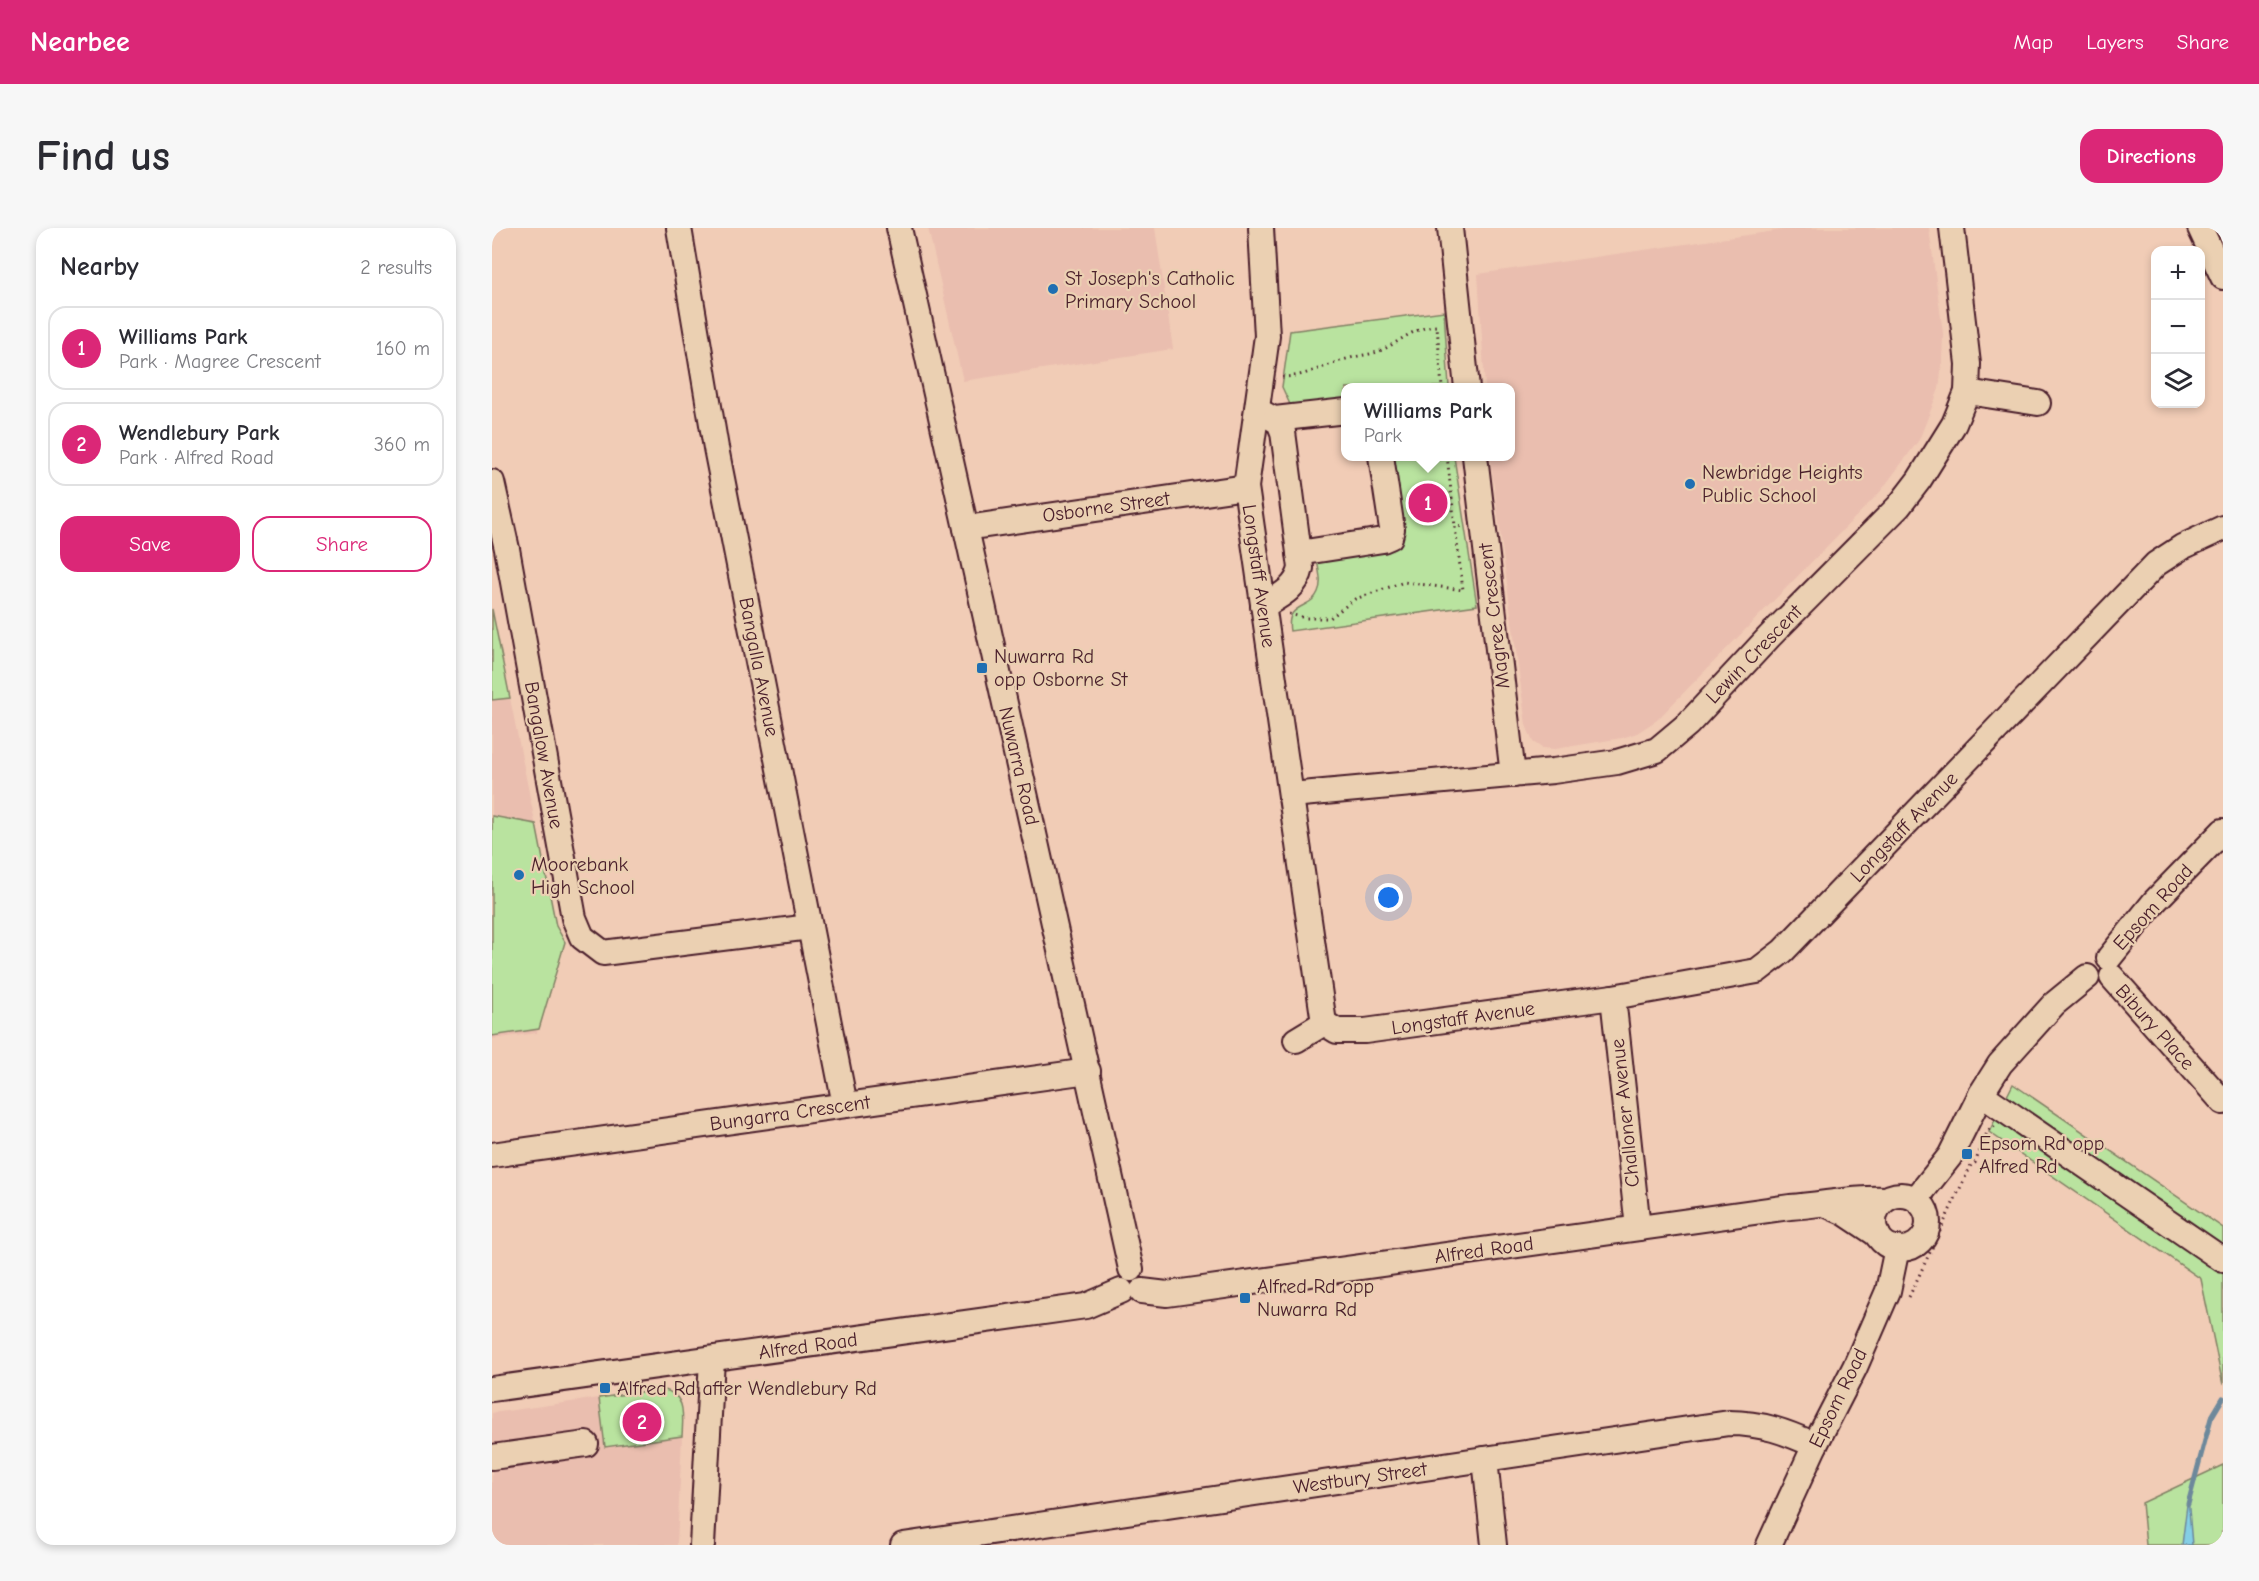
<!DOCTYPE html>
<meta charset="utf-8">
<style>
body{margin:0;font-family:"Comic Neue",sans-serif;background:#f7f7f7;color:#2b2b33}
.controls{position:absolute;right:18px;top:18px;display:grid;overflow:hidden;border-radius:12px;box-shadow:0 3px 9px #0003}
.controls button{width:54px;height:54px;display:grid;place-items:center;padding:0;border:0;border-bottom:2px solid #e1e1e2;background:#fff;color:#2b2b33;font:30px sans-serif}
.you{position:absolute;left:897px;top:670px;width:21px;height:21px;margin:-15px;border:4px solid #fff;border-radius:50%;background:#1a73e8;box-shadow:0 0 0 9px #1a73e833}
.badge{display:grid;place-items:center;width:39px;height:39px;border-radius:50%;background:#db2777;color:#fff;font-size:20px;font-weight:700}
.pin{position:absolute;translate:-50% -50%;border:3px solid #fff;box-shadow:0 2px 6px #0006}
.popup{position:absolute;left:849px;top:155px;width:174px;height:78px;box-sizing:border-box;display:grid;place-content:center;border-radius:12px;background:#fff;filter:drop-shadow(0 2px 4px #0005);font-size:20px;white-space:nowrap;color:#7c7c81}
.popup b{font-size:22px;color:#2b2b33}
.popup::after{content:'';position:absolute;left:50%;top:100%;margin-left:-12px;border:12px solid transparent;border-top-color:#fff}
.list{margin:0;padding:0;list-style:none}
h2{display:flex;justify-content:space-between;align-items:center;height:78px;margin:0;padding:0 24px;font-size:26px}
h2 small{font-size:20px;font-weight:400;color:#7c7c81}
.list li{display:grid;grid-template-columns:39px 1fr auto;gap:18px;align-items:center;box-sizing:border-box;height:84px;margin:0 12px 12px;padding:0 12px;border:2px solid #e1e1e2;border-radius:18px}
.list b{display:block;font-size:22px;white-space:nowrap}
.list p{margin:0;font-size:20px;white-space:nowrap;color:#7c7c81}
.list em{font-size:20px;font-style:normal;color:#7c7c81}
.actions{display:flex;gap:12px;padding:18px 24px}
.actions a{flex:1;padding:14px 0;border:2px solid #db2777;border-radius:18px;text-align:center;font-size:21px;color:#db2777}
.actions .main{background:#db2777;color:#fff}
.icon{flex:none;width:33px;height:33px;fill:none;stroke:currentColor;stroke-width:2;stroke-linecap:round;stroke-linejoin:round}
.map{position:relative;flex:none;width:1731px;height:1317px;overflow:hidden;border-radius:18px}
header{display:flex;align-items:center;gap:36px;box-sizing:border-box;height:84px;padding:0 30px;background:#db2777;color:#fff}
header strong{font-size:28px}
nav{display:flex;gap:33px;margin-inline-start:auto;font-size:21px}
.intro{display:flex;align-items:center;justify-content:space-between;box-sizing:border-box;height:144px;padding:0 36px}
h1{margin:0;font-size:42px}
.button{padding:15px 27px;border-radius:18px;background:#db2777;color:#fff;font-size:21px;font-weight:700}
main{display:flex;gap:36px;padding:0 36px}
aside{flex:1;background:#fff;border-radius:18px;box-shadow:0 3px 9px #0003}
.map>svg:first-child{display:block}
.built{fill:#eabeaf}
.green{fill:#b9e39f;stroke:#828165;stroke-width:1.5}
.water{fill:#84cee5;stroke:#6d889b;stroke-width:1.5}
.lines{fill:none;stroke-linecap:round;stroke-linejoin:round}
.stream{stroke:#6d889b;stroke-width:5}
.minor-casing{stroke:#4a1f2b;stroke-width:28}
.path{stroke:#4a1f2b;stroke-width:3;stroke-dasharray:1.5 4.5;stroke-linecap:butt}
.minor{stroke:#ebd0b2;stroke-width:24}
.poi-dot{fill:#1f6fb2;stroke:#ebd0b2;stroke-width:2}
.labels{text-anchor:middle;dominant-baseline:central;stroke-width:4.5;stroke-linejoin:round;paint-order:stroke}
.poi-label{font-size:20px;fill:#4a1f2b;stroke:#ebd0b2;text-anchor:start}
.street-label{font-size:20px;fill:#4a1f2b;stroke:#ebd0b2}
</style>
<header>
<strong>Nearbee</strong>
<nav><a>Map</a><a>Layers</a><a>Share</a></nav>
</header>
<div class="intro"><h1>Find us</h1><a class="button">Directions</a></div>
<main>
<aside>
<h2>Nearby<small>2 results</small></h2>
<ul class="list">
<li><span class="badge">1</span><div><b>Williams Park</b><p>Park · Magree Crescent</p></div><em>160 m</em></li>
<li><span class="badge">2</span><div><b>Wendlebury Park</b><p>Park · Alfred Road</p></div><em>360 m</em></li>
</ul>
<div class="actions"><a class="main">Save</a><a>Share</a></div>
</aside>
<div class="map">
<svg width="1731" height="1317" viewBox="0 0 1731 1317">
<rect width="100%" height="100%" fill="#f1ccb6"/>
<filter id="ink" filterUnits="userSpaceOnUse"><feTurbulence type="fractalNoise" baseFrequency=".0167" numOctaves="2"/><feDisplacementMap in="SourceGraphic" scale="12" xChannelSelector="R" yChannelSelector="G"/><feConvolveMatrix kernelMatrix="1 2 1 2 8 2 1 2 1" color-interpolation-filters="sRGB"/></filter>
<g filter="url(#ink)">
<g class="built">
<polygon points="436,0 663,0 681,121 471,153"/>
<polygon points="1304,0 1437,0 1451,105 1450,135 1447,161 1427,212 1388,264 1165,492 1145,505 1130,510 1063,521 1050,520 1041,514 1034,497 998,229 1018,228 1018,160 993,159 986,46"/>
<polygon points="0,381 64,698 73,714 45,805 0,811"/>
<polygon points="107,1170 113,1219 190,1208 185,1317 0,1317 0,1185"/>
</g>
<g class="green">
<polygon points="952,83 957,159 854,160 853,175 801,183 790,159 798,103"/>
<path d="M895,229H962L985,377L798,403C793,374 819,382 826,364C831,354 826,341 825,331L908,318Z"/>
<polygon points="0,381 18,470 0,472"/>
<polygon points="0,588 44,596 64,698 73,714 47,801 0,808"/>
<polygon points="1521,856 1731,1000 1731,1157 1709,1051 1497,904"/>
<path d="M169,1161C195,1166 191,1187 190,1208L113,1219L107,1170Z"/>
<polygon points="1731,1237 1731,1317 1654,1317 1650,1275"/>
</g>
<polygon class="water" points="1696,1269 1700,1317 1690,1317"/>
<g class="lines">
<polyline class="stream" points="1696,1276 1719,1190 1731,1170"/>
<g class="minor-casing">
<g id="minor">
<polyline points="187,0 224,220 353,877"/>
<polyline points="407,0 639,1041"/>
<polyline points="769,0 775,108 754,259 832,795 845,803 873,803 1121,769 1265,743 1291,723 1664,336 1690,319 1731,300"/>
<polyline points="958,0 975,160"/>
<polyline points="1708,0 1731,49"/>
<polyline points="1475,164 1546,175"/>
<path d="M765,182L787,194L791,204L809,340C805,360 788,368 771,378"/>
<polyline points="783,191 854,183"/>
<polyline points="983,228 1021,547"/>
<polyline points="0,254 15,321 82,690 90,709 111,725 318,699"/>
<polyline points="474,300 754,259"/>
<polyline points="807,325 891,312 898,309 900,301 889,228"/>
<polyline points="799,567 1061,543 1125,534 1165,522 1196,496 1277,409 1407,278 1427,252 1462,196 1475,164 1476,136 1460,0"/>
<polyline points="1617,730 1663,673 1731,603"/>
<polyline points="1620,749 1731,874"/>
<polyline points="1121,769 1146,1000"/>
<polyline points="804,812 832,795"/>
<polyline points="1489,866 1731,1032"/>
<polyline points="0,927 596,843"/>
<circle cx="1409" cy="994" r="27"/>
<polyline points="1424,971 1458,928 1489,866 1508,836 1562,776 1595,749"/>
<polyline points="1335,977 1353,985 1386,1007"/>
<path d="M650,1063L675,1066L1298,979C1331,977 1361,969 1394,971"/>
<polyline points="0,1161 594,1078 629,1063"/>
<polyline points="0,1229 94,1216"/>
<polyline points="993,1231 1002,1317"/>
<polyline points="210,1317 220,1131"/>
<path d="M411,1317L1237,1195C1270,1195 1294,1204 1323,1217"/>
<polyline points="1277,1317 1323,1217 1363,1139 1396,1063 1405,1020"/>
</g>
</g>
<g class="path">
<path d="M790,149C815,149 834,136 858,130C869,127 879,127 890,122C909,113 922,99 945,98L950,160"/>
<polyline points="955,228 963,298"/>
<polyline points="797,386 814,390 838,390 863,371 912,354 971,362 963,299 973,298"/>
<polyline points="1417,1069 1479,937 1483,935 1496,902 1503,898"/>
<polyline points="1728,1317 1731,1303"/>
</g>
<use href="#minor" class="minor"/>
</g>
</g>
<g class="poi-dot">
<circle cx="561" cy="61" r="6"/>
<circle cx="1198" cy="256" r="6"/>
<rect x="484" y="434" width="12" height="12" rx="3"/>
<circle cx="27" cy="647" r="6"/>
<rect x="1469" y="920" width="12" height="12" rx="3"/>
<rect x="747" y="1064" width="12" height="12" rx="3"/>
<rect x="107" y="1154" width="12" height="12" rx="3"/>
</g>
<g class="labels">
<g class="poi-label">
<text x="573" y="50">St Joseph's Catholic<tspan x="573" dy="23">Primary School</tspan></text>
<text x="1210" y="244">Newbridge Heights<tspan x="1210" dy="23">Public School</tspan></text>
<text x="502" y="428">Nuwarra Rd<tspan x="502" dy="23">opp Osborne St</tspan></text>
<text x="39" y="636">Moorebank<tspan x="39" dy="23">High School</tspan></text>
<text x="1487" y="915">Epsom Rd opp<tspan x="1487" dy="23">Alfred Rd</tspan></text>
<text x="765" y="1058">Alfred Rd opp<tspan x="765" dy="23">Nuwarra Rd</tspan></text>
<text x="125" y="1160">Alfred Rd after Wendlebury Rd</text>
</g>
<g class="street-label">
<text transform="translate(614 279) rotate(-8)">Osborne Street</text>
<text transform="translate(767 348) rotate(82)">Longstaff Avenue</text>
<text transform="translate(1002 388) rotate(-97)">Magree Crescent</text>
<text transform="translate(1262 426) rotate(-46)">Lewin Crescent</text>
<text transform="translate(267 439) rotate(79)">Bangalla Avenue</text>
<text transform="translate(52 527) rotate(80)">Bangalow Avenue</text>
<text transform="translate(527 538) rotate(77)">Nuwarra Road</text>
<text transform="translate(1412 599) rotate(-46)">Longstaff Avenue</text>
<text transform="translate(1661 679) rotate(-48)">Epsom Road</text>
<text transform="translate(971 790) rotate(-8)">Longstaff Avenue</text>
<text transform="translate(1663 799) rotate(48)">Bibury Place</text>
<text transform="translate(298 885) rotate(-8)">Bungarra Crescent</text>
<text transform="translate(1133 885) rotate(-96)">Challoner Avenue</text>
<text transform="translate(992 1022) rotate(-8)">Alfred Road</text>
<text transform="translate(316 1118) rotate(-8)">Alfred Road</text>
<text transform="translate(1346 1170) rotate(-64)">Epsom Road</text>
<text transform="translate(868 1250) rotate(-8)">Westbury Street</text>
</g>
</g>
</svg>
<div class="controls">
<button>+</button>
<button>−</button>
<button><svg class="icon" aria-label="layers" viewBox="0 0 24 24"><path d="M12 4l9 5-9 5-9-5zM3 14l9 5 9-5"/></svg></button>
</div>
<div class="you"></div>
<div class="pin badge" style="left:936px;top:275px">1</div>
<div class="popup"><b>Williams Park</b>Park</div>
<div class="pin badge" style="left:150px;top:1194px">2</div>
</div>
</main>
